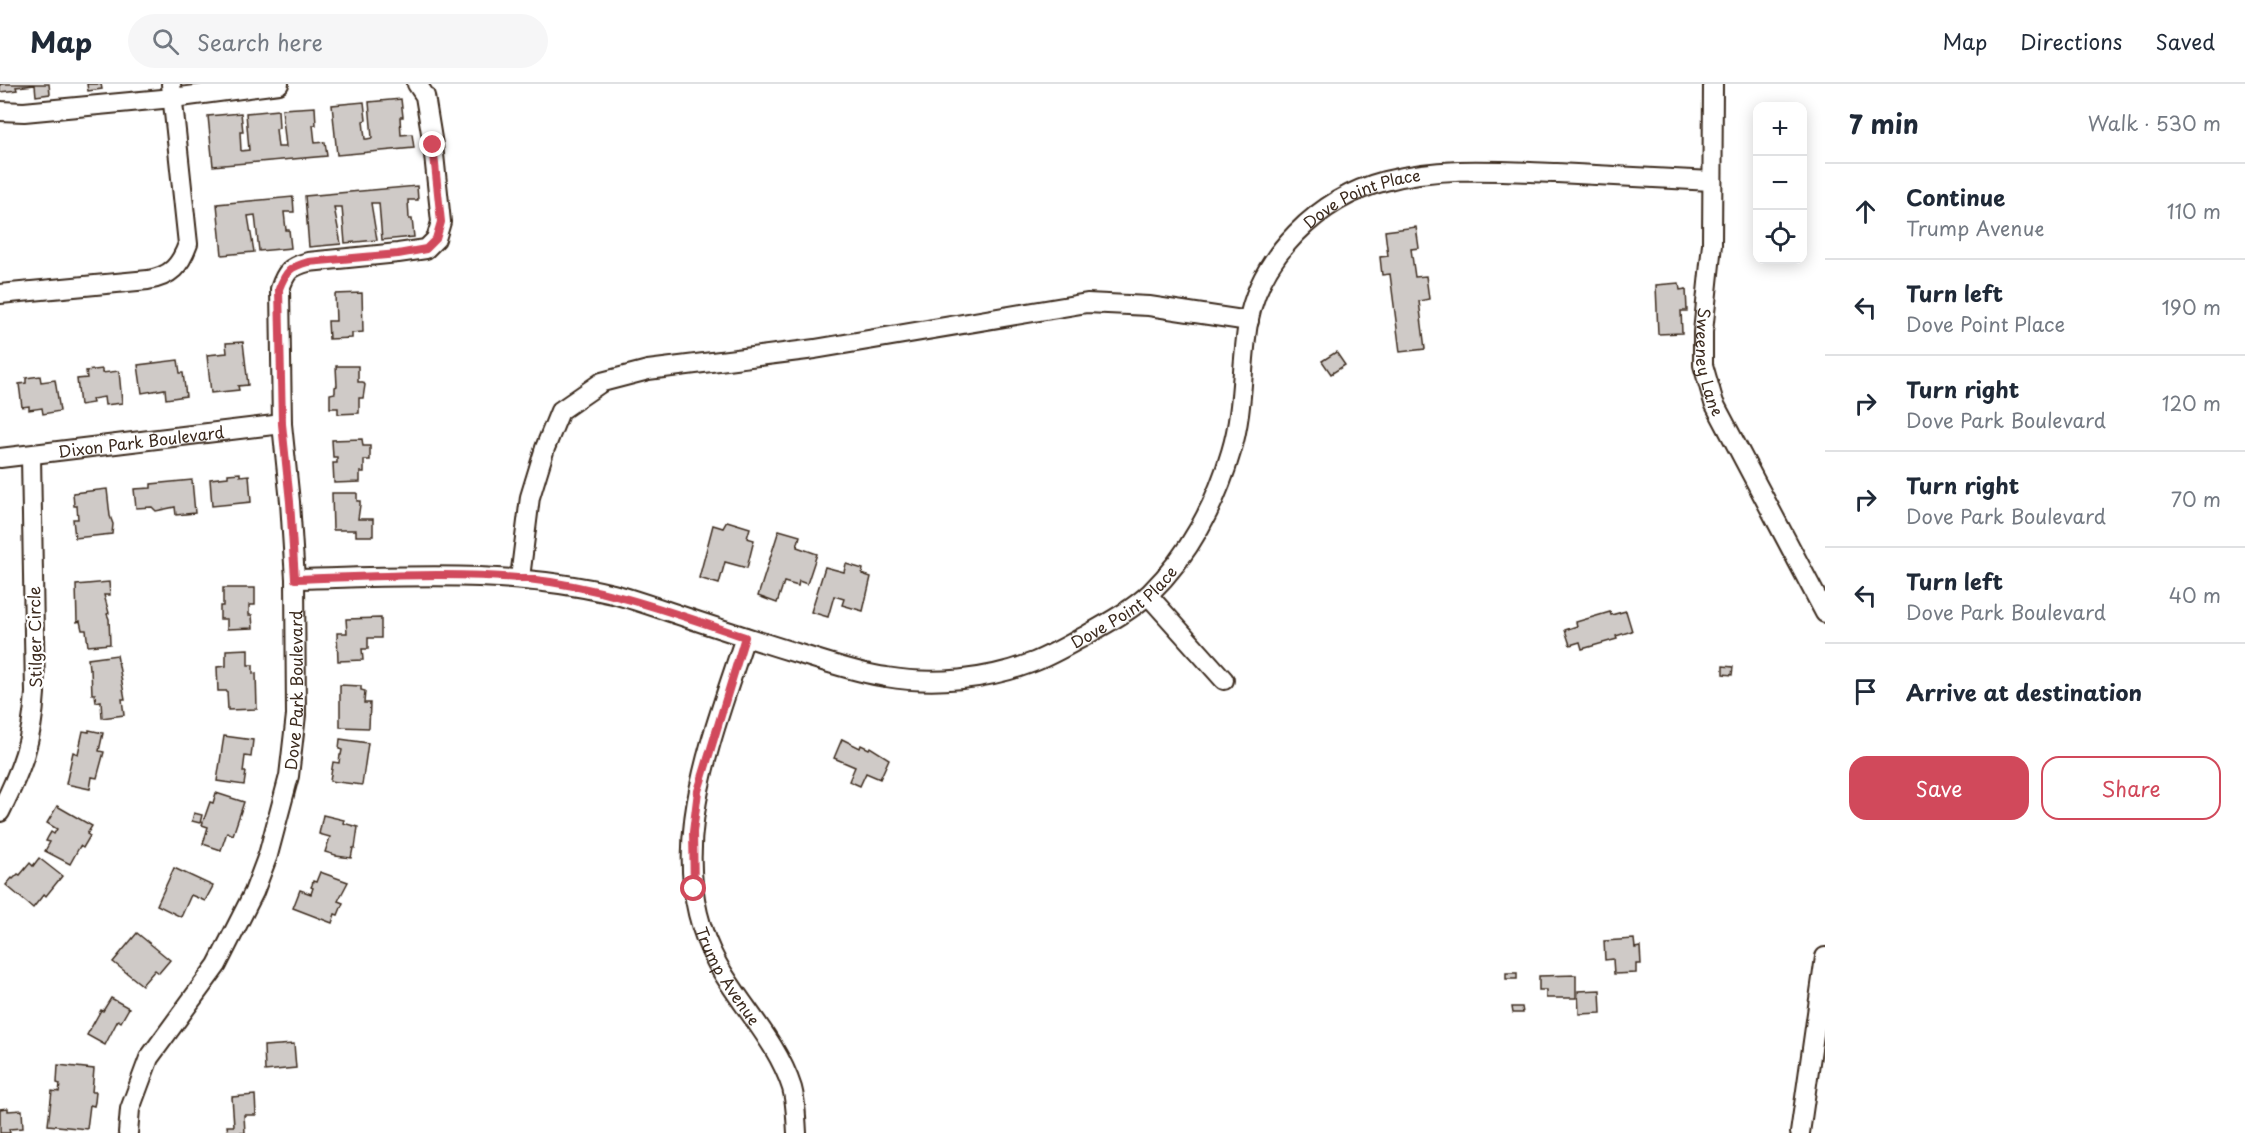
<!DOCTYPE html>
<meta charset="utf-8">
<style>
body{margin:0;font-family:"Playpen Sans",sans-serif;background:#f6f6f7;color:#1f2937}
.controls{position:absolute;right:18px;top:18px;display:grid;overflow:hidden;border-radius:12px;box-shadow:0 3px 15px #0003}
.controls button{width:54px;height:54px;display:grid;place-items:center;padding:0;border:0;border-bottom:2px solid #e0e1e3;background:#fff;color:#1f2937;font:30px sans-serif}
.stop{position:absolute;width:18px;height:18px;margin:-14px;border:4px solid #d1495b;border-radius:50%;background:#fff}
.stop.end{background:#d1495b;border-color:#fff;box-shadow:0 2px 6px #0008}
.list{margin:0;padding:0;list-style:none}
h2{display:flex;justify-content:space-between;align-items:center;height:78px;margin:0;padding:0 24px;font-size:26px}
h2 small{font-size:20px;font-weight:400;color:#747a83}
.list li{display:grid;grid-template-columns:39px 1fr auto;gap:18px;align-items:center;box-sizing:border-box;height:96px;padding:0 24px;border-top:2px solid #e0e1e3}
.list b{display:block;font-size:22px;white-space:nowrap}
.list p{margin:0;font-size:20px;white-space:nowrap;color:#747a83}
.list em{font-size:20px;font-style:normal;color:#747a83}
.actions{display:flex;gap:12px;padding:18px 24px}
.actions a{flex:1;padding:14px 0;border:2px solid #d1495b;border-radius:18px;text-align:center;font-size:21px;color:#d1495b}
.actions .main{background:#d1495b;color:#fff}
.icon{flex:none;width:33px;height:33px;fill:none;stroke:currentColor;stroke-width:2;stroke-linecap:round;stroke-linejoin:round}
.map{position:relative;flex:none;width:1825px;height:1049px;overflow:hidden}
header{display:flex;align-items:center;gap:36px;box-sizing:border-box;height:84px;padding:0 30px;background:#fff;border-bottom:2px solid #e0e1e3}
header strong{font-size:28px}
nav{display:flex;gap:33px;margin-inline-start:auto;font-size:21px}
.search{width:420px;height:54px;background:#f6f6f7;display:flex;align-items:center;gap:15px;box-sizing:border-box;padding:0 21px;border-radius:33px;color:#747a83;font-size:22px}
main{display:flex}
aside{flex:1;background:#fff}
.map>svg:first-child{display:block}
.building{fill:#cfcac7;stroke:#3b2a1e;stroke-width:1.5}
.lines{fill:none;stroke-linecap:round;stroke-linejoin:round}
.minor-casing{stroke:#3b2a1e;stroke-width:22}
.minor{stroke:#fff;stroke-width:18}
.route{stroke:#d1495b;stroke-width:8}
.labels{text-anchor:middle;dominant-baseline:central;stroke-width:4.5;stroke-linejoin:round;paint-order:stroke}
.street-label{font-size:16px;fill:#3b2a1e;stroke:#fff}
</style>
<header>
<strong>Map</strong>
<div class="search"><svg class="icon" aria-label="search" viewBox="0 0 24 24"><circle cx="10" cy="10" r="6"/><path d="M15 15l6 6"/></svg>Search here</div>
<nav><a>Map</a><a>Directions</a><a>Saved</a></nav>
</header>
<main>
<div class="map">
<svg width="1825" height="1049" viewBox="0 0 1825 1049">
<rect width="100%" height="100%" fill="#fff"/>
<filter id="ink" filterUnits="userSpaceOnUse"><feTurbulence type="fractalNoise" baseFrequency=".0167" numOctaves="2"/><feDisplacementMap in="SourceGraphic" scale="12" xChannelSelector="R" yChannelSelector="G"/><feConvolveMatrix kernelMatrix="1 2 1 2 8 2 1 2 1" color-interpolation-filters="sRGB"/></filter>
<g filter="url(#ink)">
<g class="building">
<polygon points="0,0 49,0 50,10 36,12 35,1 16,3 17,6 0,8"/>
<polygon points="87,0 101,0 102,5 88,7"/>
<polygon points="401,15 403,33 400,33 401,51 412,50 414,64 337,71 332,21 364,18 366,36 363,37 365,55 367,55 372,54 369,18"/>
<polygon points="315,23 316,41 313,41 315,59 325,58 327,72 213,82 208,32 241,29 243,48 240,48 241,67 249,66 246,29 278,26 279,44 276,45 278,63 286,63 282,25"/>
<polygon points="417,102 418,116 408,116 409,135 412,135 414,153 382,156 379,119 371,119 377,156 345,159 342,123 334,123 341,160 309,163 305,112"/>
<polygon points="293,113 294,128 284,128 286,146 289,146 291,164 259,167 255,131 248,132 254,168 222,171 217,120"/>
<polygon points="1416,143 1419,164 1411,165 1415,193 1426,192 1429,215 1419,217 1425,265 1400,268 1390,190 1382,191 1380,173 1388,172 1385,147"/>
<polygon points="1679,199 1680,206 1686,205 1687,227 1681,227 1682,249 1658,250 1656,201"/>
<polygon points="362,209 363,248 352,249 352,254 329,255 328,237 336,237 335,210"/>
<polygon points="243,258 248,301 238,302 239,306 211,309 207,271 227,269 226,259"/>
<polygon points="1336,268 1345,281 1331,290 1322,277"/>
<polygon points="178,276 180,289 183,289 186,312 166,315 165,305 142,309 138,281"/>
<polygon points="336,282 358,282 358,298 363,298 365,301 363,314 359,314 359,329 338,330 338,324 330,324 330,310 335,309 335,303 337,302"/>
<polygon points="102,285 102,289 119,287 122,319 105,321 104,313 92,315 93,319 80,321 77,295 87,294 86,287"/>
<polygon points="40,292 41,298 55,296 60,327 43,330 42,324 29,326 29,322 22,323 19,300 26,299 26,294"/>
<polygon points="362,355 363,362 370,362 370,376 364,376 364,388 360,388 360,398 334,399 333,379 337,379 337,373 333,373 332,356"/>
<polygon points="240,389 240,392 249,391 251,418 212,422 210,395 228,393 228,390"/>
<polygon points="192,396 195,429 176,431 175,423 156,427 152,423 136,424 134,405 151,404 151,400"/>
<polygon points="107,405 110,432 113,440 112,450 75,454 73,435 78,435 77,422 74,422 73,409"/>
<polygon points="332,409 357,409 357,417 360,417 360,421 358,435 373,435 373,452 356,452 356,446 333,446"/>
<polygon points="727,437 750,444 747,454 754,456 747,484 725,478 719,500 699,494 713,441 723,444"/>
<polygon points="779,446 800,452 797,463 817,470 807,500 799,497 798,502 784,498 777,519 758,512"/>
<polygon points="846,480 863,485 862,490 871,493 863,527 842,521 844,515 834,512 828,533 811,528 825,483 844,488"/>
<polygon points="109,498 110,511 104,511 109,529 107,530 109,535 110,560 88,562 86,546 82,546 80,537 77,538 76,501"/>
<polygon points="223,504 255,504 255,521 249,521 249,531 252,531 253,544 227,545 227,535 220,535 220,522 223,522"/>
<polygon points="1626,527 1632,547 1616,552 1617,555 1582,565 1580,558 1570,561 1565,546 1577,542 1576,538 1610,528 1611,531"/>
<polygon points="381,534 381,554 368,554 368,565 362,565 363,576 338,577 337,549 347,549 346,535"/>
<polygon points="248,565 248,581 253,581 253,590 256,589 257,625 228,626 227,607 218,607 217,583 226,582 226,566"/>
<polygon points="117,571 125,615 122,615 124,631 102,634 101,617 96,618 95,610 92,610 91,585 89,585 88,575"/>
<polygon points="1723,582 1733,583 1732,591 1723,590"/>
<polygon points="340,601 361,602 361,606 365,607 364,619 370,619 369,644 340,643"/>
<polygon points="89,646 103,649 99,667 104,668 97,694 92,693 90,705 66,700 73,668 78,670 83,647 89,648"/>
<polygon points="224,652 253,656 251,673 245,672 243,688 246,688 244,701 217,697"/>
<polygon points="340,655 368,659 362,701 330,697 333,678 339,679 340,671 341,671 342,666 339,665"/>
<polygon points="842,655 860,664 861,661 869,665 870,663 889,675 880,695 866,689 860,702 849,697 855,683 834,674"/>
<polygon points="216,709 244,718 233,751 227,748 221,766 203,760 208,743 202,741 210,718 213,719"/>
<polygon points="57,722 92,742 87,750 90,752 83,764 80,762 70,780 45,767 50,758 46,757 48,753 51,748 54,750 57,745 47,739"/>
<polygon points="194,729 202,731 200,739 192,737"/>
<polygon points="323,731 344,736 343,739 358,743 355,764 353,764 351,774 336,772 336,771 325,768 330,753 319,750"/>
<polygon points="39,774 62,792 46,812 44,810 33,824 6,801 12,794 13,795 18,790 20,791 30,779 33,782"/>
<polygon points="174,784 213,802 205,817 191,811 181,833 157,821"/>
<polygon points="320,788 348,798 338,817 343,819 338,831 335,830 332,839 293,824 300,806 311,810 313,804 311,803 312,801 313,797 316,798"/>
<polygon points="137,849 170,876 159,889 155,886 142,901 113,878"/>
<polygon points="1634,855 1635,864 1640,863 1641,880 1636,880 1636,889 1614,890 1613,875 1605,876 1604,857"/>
<rect x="1506" y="889" width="11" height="6"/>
<polygon points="1576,891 1576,914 1546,914 1546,906 1539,906 1539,892"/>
<polygon points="1600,906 1601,929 1579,930 1578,907"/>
<polygon points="111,914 129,924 121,938 118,936 105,961 87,951 101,926 103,927"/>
<polygon points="1512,923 1522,923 1523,929 1513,929"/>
<polygon points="294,960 296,984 265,987 264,962"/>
<polygon points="58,981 94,985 92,1008 96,1008 95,1018 94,1022 90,1021 87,1045 48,1041 52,1007 59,1008 60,1000 57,999"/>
<polygon points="255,1011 256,1031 244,1031 245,1049 228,1049 227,1042 234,1042 232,1013"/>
<polygon points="8,1024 8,1027 22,1026 23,1044 9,1045 10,1049 0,1049 0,1025"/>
</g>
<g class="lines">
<g class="minor-casing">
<g id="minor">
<path id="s1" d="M1713,0L1712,160L1703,248V281L1714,319L1825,529"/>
<polyline points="0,27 24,28 173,14 279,0"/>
<path d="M0,210L148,196C171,192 180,182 188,160L171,0"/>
<path id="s2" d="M0,374L282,340"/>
<polyline points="520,494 530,413 545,364 560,327 602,298 648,286 815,265 1087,219 1149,222 1249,237"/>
<path id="s3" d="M295,495C401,493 509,485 613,510C636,516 658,524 679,531C720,545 761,558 803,571C830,579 858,589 886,593C934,601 986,596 1031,579C1050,572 1068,561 1085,552C1107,539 1132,526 1150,509C1189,471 1216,420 1231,368C1244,326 1241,282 1248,239C1260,172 1319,114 1385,97C1440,82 1500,87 1557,89C1609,92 1661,94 1712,97"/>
<polyline points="1148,511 1224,596"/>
<path id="s4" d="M745,553C712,655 660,775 717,879C740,921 777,957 792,1004C796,1018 796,1034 797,1049"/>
<path d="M0,728C22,684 32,658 35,609L31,372"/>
<path id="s5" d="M128,1049L130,1025L149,974L217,881L254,808L268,771L289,692L296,631L295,495L290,418L282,340L280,205C286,187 290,183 308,178L398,169L426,165L436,155L441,138L433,61L425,12L417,0"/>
<polyline points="1800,1049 1825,873"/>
</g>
</g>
<use href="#minor" class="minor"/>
</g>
</g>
<g class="lines" filter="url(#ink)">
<path class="route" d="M433,61L441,138L436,155L426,165L398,170L308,178C290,183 286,187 279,205L282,340L290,418L295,495C372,493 451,487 528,495C603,503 674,529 745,553L698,707L693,748L694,805"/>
</g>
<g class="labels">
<g class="street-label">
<text stroke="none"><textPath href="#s3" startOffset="1365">Dove Point Place</textPath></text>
<text stroke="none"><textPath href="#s1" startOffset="279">Sweeney Lane</textPath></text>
<text stroke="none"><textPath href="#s2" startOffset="142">Dixon Park Boulevard</textPath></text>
<text stroke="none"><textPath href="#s3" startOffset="861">Dove Point Place</textPath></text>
<text transform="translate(34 553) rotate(-91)">Stilger Circle</text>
<text stroke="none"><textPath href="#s5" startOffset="483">Dove Park Boulevard</textPath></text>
<text stroke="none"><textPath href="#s4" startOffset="354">Trump Avenue</textPath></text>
</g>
</g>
</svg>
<div class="controls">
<button>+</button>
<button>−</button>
<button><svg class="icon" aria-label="locate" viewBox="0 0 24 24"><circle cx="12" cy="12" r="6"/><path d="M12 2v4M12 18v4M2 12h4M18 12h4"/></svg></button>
</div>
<div class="stop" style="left:694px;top:805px"></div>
<div class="stop end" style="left:433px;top:61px"></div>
</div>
<aside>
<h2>7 min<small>Walk · 530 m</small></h2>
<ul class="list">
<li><svg class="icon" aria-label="ahead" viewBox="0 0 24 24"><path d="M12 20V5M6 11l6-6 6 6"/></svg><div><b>Continue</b><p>Trump Avenue</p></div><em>110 m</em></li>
<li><svg class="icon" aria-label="left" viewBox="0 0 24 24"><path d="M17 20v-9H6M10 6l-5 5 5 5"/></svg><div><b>Turn left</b><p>Dove Point Place</p></div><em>190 m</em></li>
<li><svg class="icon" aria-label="right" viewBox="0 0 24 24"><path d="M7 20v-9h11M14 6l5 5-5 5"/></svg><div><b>Turn right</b><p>Dove Park Boulevard</p></div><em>120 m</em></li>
<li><svg class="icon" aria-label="right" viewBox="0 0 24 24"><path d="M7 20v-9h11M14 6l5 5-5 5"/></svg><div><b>Turn right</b><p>Dove Park Boulevard</p></div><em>70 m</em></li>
<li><svg class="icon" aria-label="left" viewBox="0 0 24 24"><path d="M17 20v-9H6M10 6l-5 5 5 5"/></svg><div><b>Turn left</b><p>Dove Park Boulevard</p></div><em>40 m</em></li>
<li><svg class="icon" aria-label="arrive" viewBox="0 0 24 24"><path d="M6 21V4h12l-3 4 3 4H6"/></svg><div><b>Arrive at destination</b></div></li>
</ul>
<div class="actions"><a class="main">Save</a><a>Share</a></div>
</aside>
</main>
